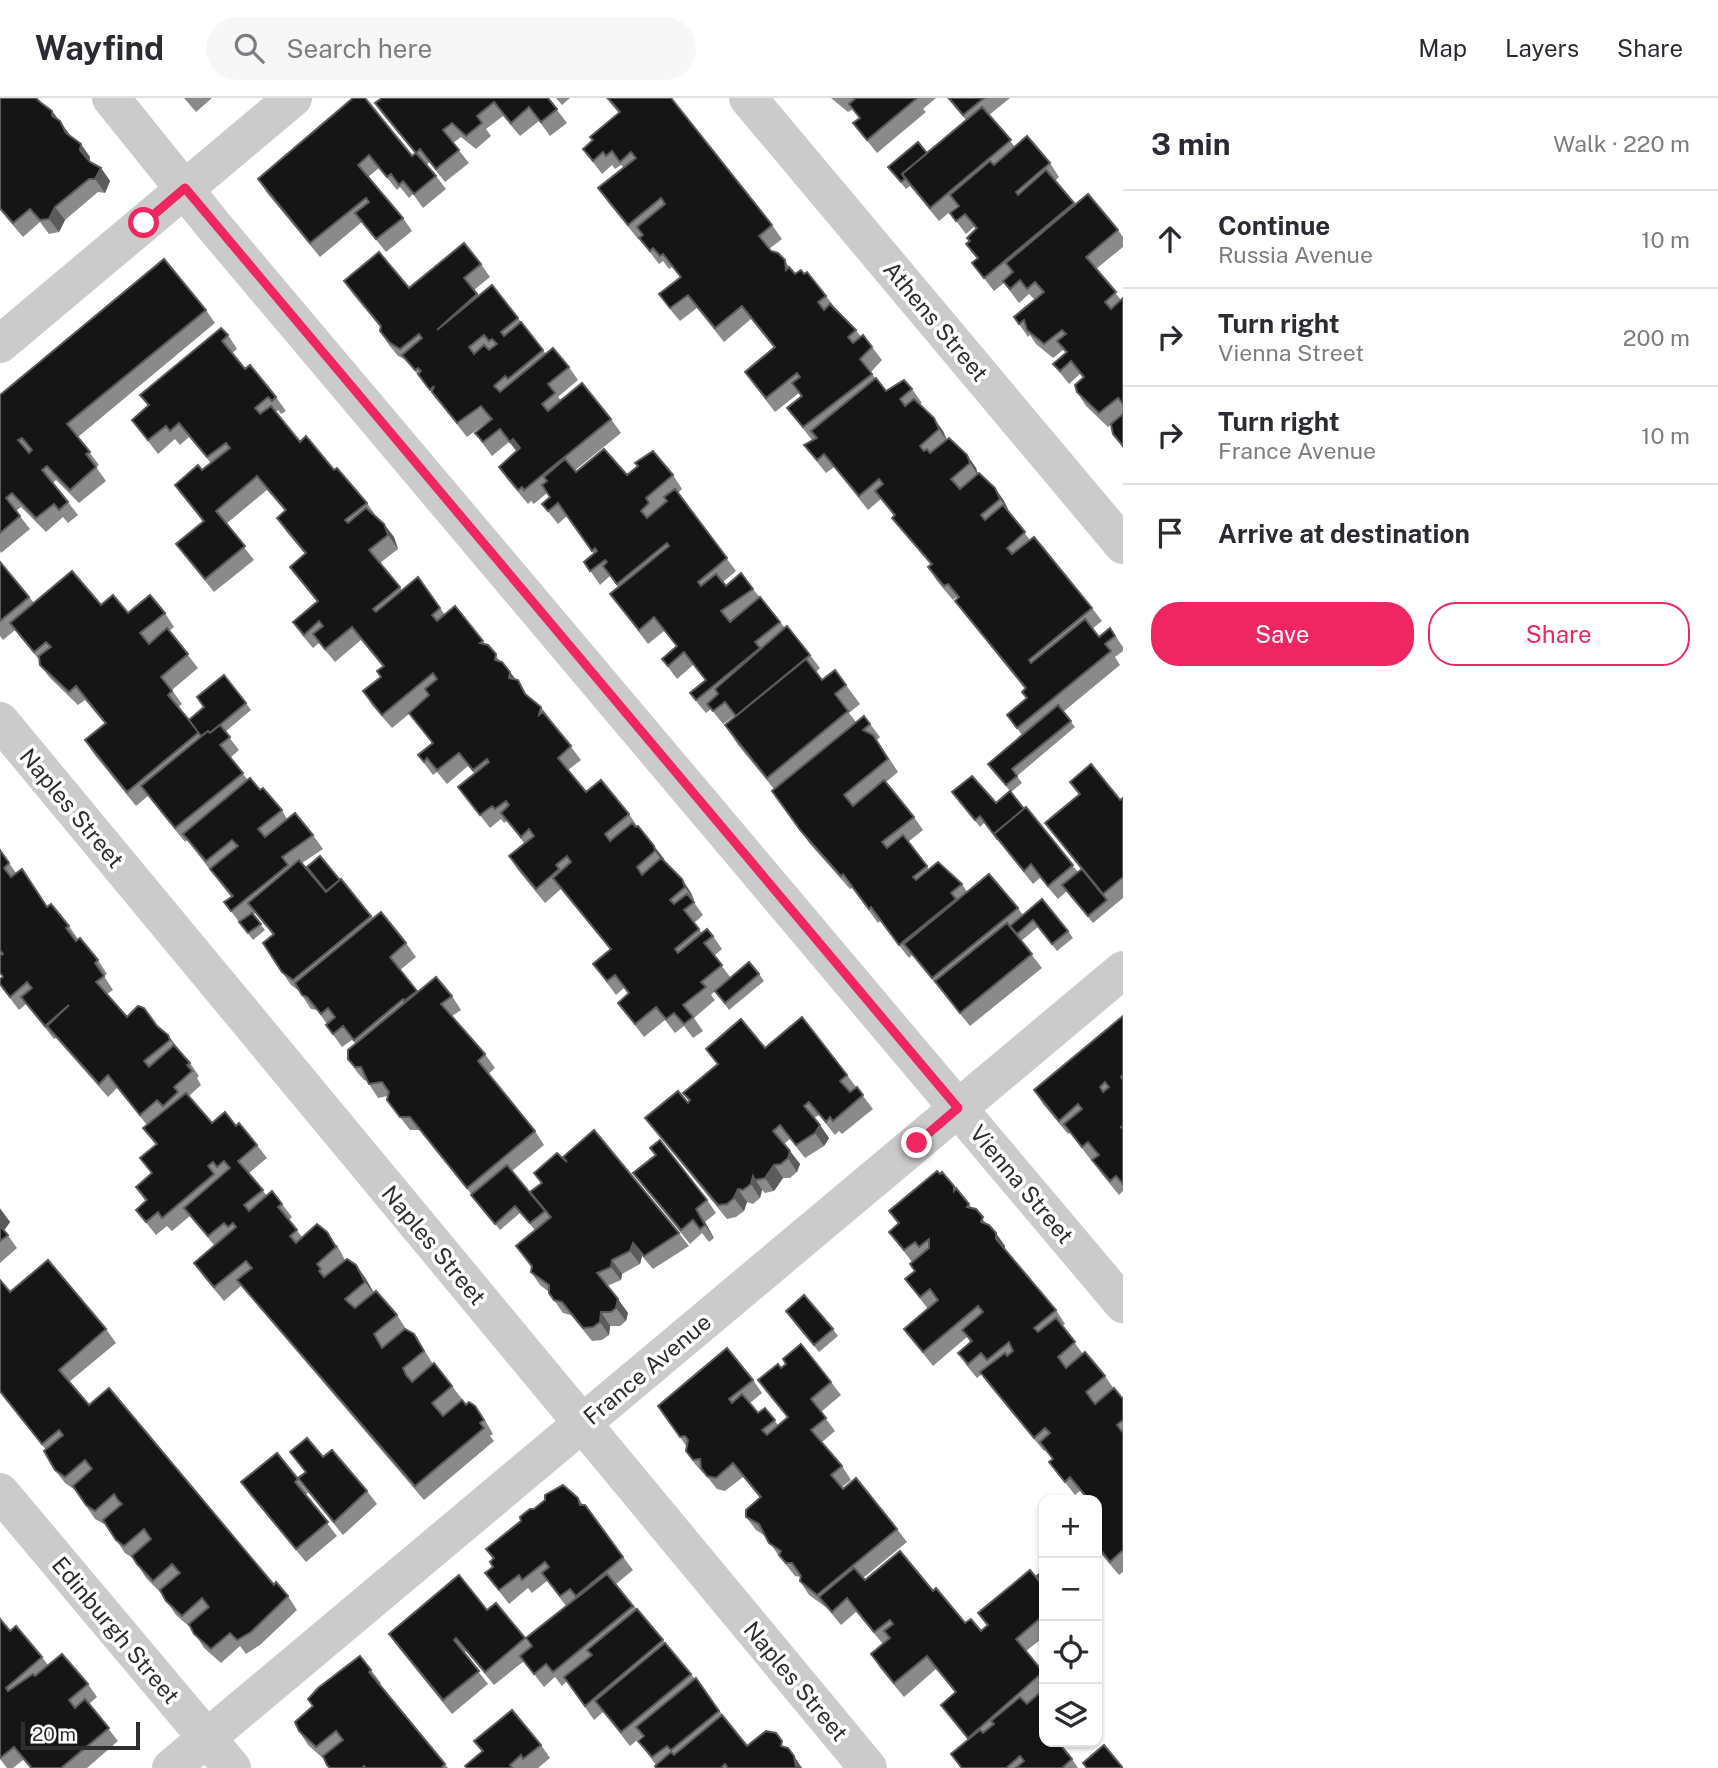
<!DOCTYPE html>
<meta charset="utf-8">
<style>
body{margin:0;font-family:"Public Sans",sans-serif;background:#f7f7f7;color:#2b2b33}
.controls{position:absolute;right:21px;bottom:21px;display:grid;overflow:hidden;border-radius:14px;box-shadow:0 2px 5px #0004}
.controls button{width:63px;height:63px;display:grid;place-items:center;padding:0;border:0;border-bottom:2px solid #e1e1e2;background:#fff;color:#2b2b33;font:35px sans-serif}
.scale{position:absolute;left:21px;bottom:18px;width:119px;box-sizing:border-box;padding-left:7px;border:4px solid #2e2e2e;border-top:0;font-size:19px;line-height:24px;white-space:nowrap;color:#2e2e2e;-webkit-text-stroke:5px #fff;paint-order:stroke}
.stop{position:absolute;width:21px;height:21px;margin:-16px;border:5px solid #ef2662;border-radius:50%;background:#fff}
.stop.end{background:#ef2662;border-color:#fff;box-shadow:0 2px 7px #0008}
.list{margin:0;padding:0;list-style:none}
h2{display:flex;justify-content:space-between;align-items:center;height:91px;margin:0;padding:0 28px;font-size:30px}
h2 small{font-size:23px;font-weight:400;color:#7c7c81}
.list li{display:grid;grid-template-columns:46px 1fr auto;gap:21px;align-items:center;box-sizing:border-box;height:98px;padding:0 28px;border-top:2px solid #e1e1e2}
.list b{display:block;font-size:26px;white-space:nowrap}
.list p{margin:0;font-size:23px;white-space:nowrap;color:#7c7c81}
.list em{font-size:23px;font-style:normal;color:#7c7c81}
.actions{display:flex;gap:14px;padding:21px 28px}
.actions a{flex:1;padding:16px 0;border:2px solid #ef2662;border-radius:28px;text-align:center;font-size:24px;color:#ef2662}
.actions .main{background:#ef2662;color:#fff}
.icon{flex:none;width:38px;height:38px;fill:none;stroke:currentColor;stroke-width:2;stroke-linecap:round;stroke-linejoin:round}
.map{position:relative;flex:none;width:1123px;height:1670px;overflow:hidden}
header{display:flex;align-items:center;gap:42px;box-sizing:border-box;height:98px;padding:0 35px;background:#fff;border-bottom:2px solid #e1e1e2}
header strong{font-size:33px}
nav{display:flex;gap:38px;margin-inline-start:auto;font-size:24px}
.search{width:490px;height:63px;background:#f7f7f7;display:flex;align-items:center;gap:18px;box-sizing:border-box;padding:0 24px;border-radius:38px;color:#7c7c81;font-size:26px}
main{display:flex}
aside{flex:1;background:#fff}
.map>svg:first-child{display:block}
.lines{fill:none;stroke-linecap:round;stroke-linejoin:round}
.minor{stroke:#cbcbcb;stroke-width:38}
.wall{fill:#8a8a8a}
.shaded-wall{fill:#5b5b5b}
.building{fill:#151515;stroke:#5b5b5b;stroke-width:2;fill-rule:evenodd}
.route{stroke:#ef2662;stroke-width:9}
.labels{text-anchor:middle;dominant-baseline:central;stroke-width:7;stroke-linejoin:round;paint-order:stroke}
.street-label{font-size:23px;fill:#2e2e2e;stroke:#fff}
</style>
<header>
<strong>Wayfind</strong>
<div class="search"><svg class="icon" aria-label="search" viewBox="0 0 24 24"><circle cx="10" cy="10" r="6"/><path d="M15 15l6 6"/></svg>Search here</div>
<nav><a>Map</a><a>Layers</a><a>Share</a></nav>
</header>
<main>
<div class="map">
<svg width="1123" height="1670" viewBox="0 0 1123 1670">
<rect width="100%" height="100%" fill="#fff"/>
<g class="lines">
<g class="minor">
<polyline points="111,0 213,127 1123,1206"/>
<polyline points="748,0 1123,447"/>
<polyline points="0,246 293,0"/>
<polyline points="0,623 868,1670"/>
<polyline points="0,1394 232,1670"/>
<polyline points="171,1670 1123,872"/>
</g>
</g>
<g class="wall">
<polygon points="0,0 40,4 52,13 70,37 90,59 89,63 101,70 110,83 105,95 98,94 65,122 59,134 49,136 40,124 23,139 0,112"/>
<polygon points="184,0 212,0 196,14"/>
<polygon points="353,0 412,58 415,55 385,19 375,5 548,0 567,25 550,38 539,23 520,38 503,18 486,31 491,38 476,51 461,39 453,45 469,65 445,84 429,64 427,67 436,78 446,91 423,110 413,96 409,100 400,89 397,92 379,70 368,79 403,120 412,133 386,154 362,124 320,159 267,95 258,81"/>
<polygon points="556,0 570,0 562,7"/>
<polygon points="606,0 671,0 772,127 782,141 769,151 771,153 778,155 795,176 804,176 826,198 836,211 856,232 861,239 872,249 882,262 871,274 875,280 886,293 912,291 922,305 920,306 943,333 947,342 967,357 976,370 978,376 995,390 1004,403 1009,415 1030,442 1092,510 1102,523 1092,531 1099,539 1110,530 1123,549 1123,553 1115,559 1120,567 1063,614 1075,629 1017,678 1022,685 1011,694 1078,774 1081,771 1045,725 1079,697 1070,684 1120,702 1123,700 1123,800 1093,825 1067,793 1058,801 1040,780 1033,786 984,725 980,729 952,694 996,705 1010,693 988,666 1022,637 1007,617 1026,601 1025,591 965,516 955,503 958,500 957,499 953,502 937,483 928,469 931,467 902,433 892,420 894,418 881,401 868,412 834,369 826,375 814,360 804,347 817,341 816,340 812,342 787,310 801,299 799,295 775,314 754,287 745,274 774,250 751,221 724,244 697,210 680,223 669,210 659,196 680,179 672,169 669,171 663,163 659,166 639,140 638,141 608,104 598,90 624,70 621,67 615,71 612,67 602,76 583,51 593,43 619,15"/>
<polygon points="831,0 936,0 923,11 926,14 877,55 853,25 860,20 853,11 848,14"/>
<polygon points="947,0 1010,0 989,17 1015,49 1050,65 1059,79 1055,83 1075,107 1118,132 1123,139 1123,149 1096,171 1121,202 1123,200 1123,350 1113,336 1111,327 1108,329 1086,308 1077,294 1083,280 1080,276 1069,286 1053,266 1066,255 1063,252 1053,260 1036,246 1030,237 1028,239 1014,219 1035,202 1029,196 1019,205 1004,185 994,193 972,165 977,161 966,146 976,131 974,129 966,136 950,115 958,109 957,108 939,123 910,88 906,91 888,69 927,55 966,22"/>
<polygon points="481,166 490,179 474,192 479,198 492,187 546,256 569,269 578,282 558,299 561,302 611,321 621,335 574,373 576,374 627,377 673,377 682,391 678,395 736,473 723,484 726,488 753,491 785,530 810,557 820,570 816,574 822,582 846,587 860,606 849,615 856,624 864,618 880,639 877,642 898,674 886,684 914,719 923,732 908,744 929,771 962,786 967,794 1018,810 1023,817 1068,833 1073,840 1057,853 1038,829 1021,843 1042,870 970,928 912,857 909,860 880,823 878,825 852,790 850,791 810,746 772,693 774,691 738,647 725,627 735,619 734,618 723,626 711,611 706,615 700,608 690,595 705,582 693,567 677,581 662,561 676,548 664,533 648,546 610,496 618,489 610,478 600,487 584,464 594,456 567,418 558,426 542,406 550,399 547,395 534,406 531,403 528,406 508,382 499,369 516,353 509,344 492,358 475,335 490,322 467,339 406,262 398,258 389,247 380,233 381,230 353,196 344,183 409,190"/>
<polygon points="206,212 215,225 78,339 99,367 96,369 106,383 79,405 56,382 53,385 78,417 68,425 63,419 46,434 21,409 16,413 30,431 1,455 0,453 0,297"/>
<polygon points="228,237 237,251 232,255 245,271 276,299 286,313 281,316 278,312 276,314 300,344 334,372 367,405 376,418 384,426 394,439 398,451 380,465 402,492 418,479 445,517 455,508 486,547 510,574 529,600 541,609 581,662 568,672 586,694 629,716 637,728 654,748 664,761 664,763 682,781 691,795 694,802 693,803 703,817 694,825 702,835 713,838 722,851 714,858 731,880 759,876 764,883 729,912 715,893 711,897 715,902 694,920 703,933 693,940 684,928 675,935 665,922 644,939 618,905 628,896 624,890 616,897 593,866 610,851 561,791 545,805 518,772 509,758 524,745 507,723 504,725 501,721 490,730 458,689 475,676 468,668 447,686 437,674 433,677 418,657 432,645 409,616 392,630 372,607 363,593 381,579 383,569 361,542 335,564 319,545 313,550 302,537 293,524 317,504 290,469 305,456 286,433 277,420 285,413 267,392 226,426 254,462 214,494 186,459 176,446 203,424 175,387 202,372 211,365 189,339 180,347 175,341 158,356 132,322 148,308 140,297"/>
<polygon points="0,464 34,505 101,507 128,515 165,515 174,529 169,533 198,570 172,592 182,606 178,609 189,622 246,605 251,612 225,634 239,652 230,660 248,682 282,712 287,721 313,737 323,751 302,765 326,794 307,769 340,782 341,781 373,820 406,845 416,859 400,872 418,894 452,898 461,912 452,918 485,956 495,970 488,976 535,1033 544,1047 512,1073 533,1098 541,1085 534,1075 565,1063 679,1135 689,1148 653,1171 642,1158 640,1166 622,1176 621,1182 607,1188 628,1215 626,1223 620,1228 610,1228 609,1237 602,1242 592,1243 571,1217 563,1215 549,1195 549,1194 540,1187 531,1174 531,1169 516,1148 549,1120 535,1132 520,1115 500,1132 420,1032 410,1032 387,1002 388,998 378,1000 367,983 364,982 357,974 348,961 356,946 352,942 342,949 326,927 327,926 317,912 311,911 299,893 291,887 282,874 273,837 255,815 253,817 265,832 253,842 224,804 231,799 187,742 185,744 148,698 136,708 94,656 85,642 105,626 85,602 78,607 50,580 40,567 40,563 15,532 3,542 0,538"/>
<polygon points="0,752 16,775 48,809 69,828 78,841 98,862 107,876 104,878 113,892 107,896 127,919 157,928 190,965 199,978 197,980 201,987 189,998 212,1025 236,1028 257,1047 267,1060 249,1075 267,1098 282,1106 292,1119 289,1122 302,1139 337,1147 345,1162 356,1167 366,1181 374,1195 397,1217 406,1231 414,1236 433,1266 452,1288 462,1301 443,1317 466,1307 485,1322 493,1336 490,1338 494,1343 424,1402 241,1188 224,1203 203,1178 194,1165 214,1147 190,1118 172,1133 167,1128 156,1137 136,1112 146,1104 136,1089 152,1076 140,1060 156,1047 143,1030 147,1027 117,990 108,999 56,940 54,941 26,906 19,912 0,887 3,879 0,876"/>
<polygon points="1123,918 1123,1093 1119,1097 1101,1075 1092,1062 1097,1058 1091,1062 1070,1035 1068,1036 1043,1006 1034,992"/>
<polygon points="765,950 847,977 873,1011 842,1036 839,1033 835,1037 819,1017 814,1020 829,1040 824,1048 805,1060 790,1041 784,1046 800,1066 797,1074 790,1080 783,1080 774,1093 765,1095 762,1092 760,1100 753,1106 747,1104 744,1113 736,1119 727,1121 655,1033 645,1020 688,1005 689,1003 683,995 717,966 706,951"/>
<polygon points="650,1050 707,1102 716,1115 705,1124 714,1140 709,1144 702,1135 690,1146 643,1088 633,1075 655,1057"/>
<polygon points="942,1074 972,1110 988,1127 1005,1148 1005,1153 1056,1212 1065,1226 1062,1228 1083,1256 1105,1278 1114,1291 1123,1301 1123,1474 1119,1477 1097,1451 1097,1402 1088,1402 1080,1393 1075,1397 1049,1364 1053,1361 1045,1352 1044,1353 990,1288 982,1276 977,1280 967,1268 958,1255 970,1244 967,1239 933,1268 904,1231 928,1211 905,1181 915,1173 912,1164 889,1134 898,1126 889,1113"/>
<polygon points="0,1110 10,1124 4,1132 17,1150 0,1165"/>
<polygon points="0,1182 10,1194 106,1231 116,1245 69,1284 89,1307 274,1487 288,1498 297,1512 260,1547 246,1556 240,1548 221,1565 204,1550 192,1531 176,1517 162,1496 146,1480 134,1461 125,1455 105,1426 104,1426 95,1421 75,1392 65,1385 55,1372 46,1352 0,1295"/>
<polygon points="786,1213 833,1231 838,1238 819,1254"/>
<polygon points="781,1270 831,1284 841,1297 821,1314 835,1333 822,1344 842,1368 851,1382 842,1389 897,1431 907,1444 863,1480 865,1482 933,1493 965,1525 981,1533 987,1528 978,1515 1044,1489 1044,1539 1026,1553 1044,1575 1044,1644 1072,1661 1078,1670 961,1670 951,1656 968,1642 941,1607 955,1594 936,1571 904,1599 880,1570 871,1556 883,1546 856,1514 841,1527 827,1510 809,1497 800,1483 801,1479 795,1478 779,1458 765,1438 756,1432 746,1419 760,1400 743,1379 725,1393 717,1391 704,1375 703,1375 695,1366 686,1353 687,1349 658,1308 753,1282 762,1295 750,1305 758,1315 765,1310 778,1327 788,1320 758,1282"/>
<polygon points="290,1354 367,1393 377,1406 343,1437 307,1393 298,1380 305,1374"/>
<polygon points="298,1381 308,1395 305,1397 337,1438 306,1464 250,1397 241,1384"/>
<polygon points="578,1400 633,1472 616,1486 695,1581 696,1580 724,1619 747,1648 786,1650 802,1670 656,1670 656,1667 638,1643 643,1639 642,1638 630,1648 603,1614 594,1622 567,1583 562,1588 555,1579 544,1589 524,1563 494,1587 466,1553 464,1555 488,1586 452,1616 398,1549 389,1536 487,1512 525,1540 531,1549 526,1540 566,1508 547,1483 532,1495 528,1490 509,1506 485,1475 493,1469 493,1461 486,1451 534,1411"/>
<polygon points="0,1521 10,1533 42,1559 48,1567 88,1586 97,1599 89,1606 118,1643 87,1670 30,1670 23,1662 13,1670 7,1670 0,1661"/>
<polygon points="371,1572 381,1585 380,1586 448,1670 329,1670 325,1662 308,1647 299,1633"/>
<polygon points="474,1643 541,1647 550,1660 538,1670 467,1670 482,1654"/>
</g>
<g class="shaded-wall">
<polygon points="52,13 69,36 76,48 52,18"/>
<polygon points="81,46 90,59 89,66 80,52"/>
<polygon points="101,70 110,83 105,95 95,81"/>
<polygon points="55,109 65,122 59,134 49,121"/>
<polygon points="934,320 943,333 948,345 939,331"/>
<polygon points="513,341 522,355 520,357 510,344"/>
<polygon points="967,357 976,370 979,379 970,365"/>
<polygon points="995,390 1004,403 1010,415 1000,401"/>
<polygon points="384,426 394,439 398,451 388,437"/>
<polygon points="510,574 520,587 509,580"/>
<polygon points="654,748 664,761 665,767 655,753"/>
<polygon points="682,781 691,795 694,802 685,789"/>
<polygon points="168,937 178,951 179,955 170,942"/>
<polygon points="820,1027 829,1040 824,1048 815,1035"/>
<polygon points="790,1053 800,1066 797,1074 788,1060"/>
<polygon points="774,1067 783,1080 774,1093 765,1080"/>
<polygon points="753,1078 762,1092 760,1100 751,1086"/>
<polygon points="738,1091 747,1104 744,1113 734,1100"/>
<polygon points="0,1111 10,1124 3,1134 0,1129"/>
<polygon points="696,1111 705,1124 714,1140 705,1127"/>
<polygon points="996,1135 1005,1148 1005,1155 996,1141"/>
<polygon points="633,1145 642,1158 640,1166 630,1153"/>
<polygon points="612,1162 622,1176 621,1182 611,1169"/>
<polygon points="356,1167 366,1181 375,1197 365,1184"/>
<polygon points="618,1201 628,1215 626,1223 616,1210"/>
<polygon points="601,1214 610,1228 609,1237 600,1224"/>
<polygon points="794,1658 802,1670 797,1670"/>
</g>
<g class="building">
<polygon points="0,0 36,0 40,4 52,13 52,18 60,23 66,35 81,46 80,52 90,64 101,70 95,81 89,81 55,109 49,121 40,122 30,111 13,125 0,110"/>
<polygon points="353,0 365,0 412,58 416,55 375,5 382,0 548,0 557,11 541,24 529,9 511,25 494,4 477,18 482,25 466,38 452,25 443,32 459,52 436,71 420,51 416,55 436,78 414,96 403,83 399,87 391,76 387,79 369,57 358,67 403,120 376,141 355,115 369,104 366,100 310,145 258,81"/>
<polygon points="608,0 671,0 772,127 759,138 771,153 778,155 785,162 786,172 789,169 795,176 801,172 804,176 807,174 826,198 818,204 824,212 830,206 856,232 848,239 853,245 863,237 872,249 860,261 872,276 803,329 787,310 802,298 792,285 800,279 797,275 766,300 745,274 775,249 742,208 715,230 688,197 670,210 659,196 681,179 663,156 660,158 653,150 650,153 639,140 643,137 637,129 665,106 661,100 628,127 598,90 636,60 631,54 620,64 612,53 606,58 603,54 593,63 583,51 593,42 590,39 620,14"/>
<polygon points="856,0 915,0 916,1 867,42 853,25 860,20 849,6"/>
<polygon points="949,0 984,0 963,17"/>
<polygon points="982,9 1011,42 930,110 902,76"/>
<polygon points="1027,38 1050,65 1016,94 1018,97 1046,72 1074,105 984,180 972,165 978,160 966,146 970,143 967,140 977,130 965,116 956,123 950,115 959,108 950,97 990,63 994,67"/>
<polygon points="918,44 927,55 902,76 905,81 901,84 888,69"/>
<polygon points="1088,96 1118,132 1086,159 1116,194 1105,204 1111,211 1123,200 1123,306 1118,300 1099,315 1077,294 1075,287 1084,279 1071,263 1060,273 1053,266 1067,254 1057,243 1066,236 1062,232 1044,246 1027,232 1024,222 1019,226 1014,219 1044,194 1035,184 1027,191 1020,182 1010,191 1003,183 1013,174 1006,165"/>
<path d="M464,145L481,166L464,180L477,196L437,232L492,187L518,220L501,234L504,238L521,224L543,252L508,281L505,278L494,288L500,294L553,250L569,269L548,286L555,295L542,306L548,313L582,285L611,321L524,392L522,389L518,392L499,369L520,350L513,341L510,344L500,331L483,344L475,335L492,321L481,308L457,325L432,294L434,288L430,292L418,276L421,273L418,270L415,272L402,257L422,240L419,236L400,251L389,244L380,233L381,228L344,183L379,154L409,190ZM484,237L489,243L492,241L497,246L489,252L484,247L474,256L469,249Z"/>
<path d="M164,161L206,212L67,326L90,354L86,356L96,369L70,392L47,368L42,372L68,404L59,412L54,406L36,420L12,395L6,400L20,418L0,435V297ZM22,340L32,352L29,355L18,342Z"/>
<polygon points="221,230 228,237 222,243 245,271 250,267 276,299 272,303 268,299 255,310 260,316 271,308 300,344 306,338 334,372 337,370 367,405 345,422 348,425 366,410 384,426 388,437 369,452 400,489 373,511 376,514 418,479 440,510 432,517 437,523 455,508 483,543 480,545 488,547 496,556 495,562 502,564 510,574 509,580 518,582 525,596 541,609 539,617 543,614 571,648 558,660 586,694 601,682 629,716 605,736 610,743 632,725 636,729 638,728 654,748 655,753 637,769 642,777 661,760 682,781 685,789 670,802 674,806 687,796 694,804 684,812 699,831 675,851 678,855 707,831 713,838 704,845 722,867 701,884 706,889 683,907 693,919 684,926 674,915 666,921 656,909 635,926 618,905 629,895 615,877 607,883 593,866 611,851 553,780 571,764 567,758 556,767 559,771 536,791 509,758 534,738 529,731 521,739 501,715 509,707 506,703 495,711 492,708 480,717 458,689 489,664 487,661 473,672 459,655 437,672 427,660 424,664 418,657 433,645 409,615 429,597 425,591 437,581 433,575 382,617 363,593 381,579 377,573 384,568 352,529 325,551 313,536 323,528 319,523 304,537 293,524 318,503 290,469 306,455 277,420 286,412 257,378 216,413 245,448 205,481 176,446 204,423 175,387 198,367 202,372 230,350 226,345 207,359 179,325 170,333 166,328 148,342 132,322 149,307 140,297"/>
<polygon points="876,280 886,293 904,282 912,291 900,301 905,308 914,301 934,320 939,331 920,348 924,353 927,351 930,355 949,340 967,357 970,365 951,381 960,391 979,375 995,390 1000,401 981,417 985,422 1003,407 1025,434 1007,450 1012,456 1034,439 1092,510 1029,562 1031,565 1085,521 1099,539 1110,530 1115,538 1105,546 1111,553 1017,630 1007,617 1027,600 1022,594 1026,590 955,503 959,499 948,486 944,488 928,469 932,466 892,420 895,417 875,393 883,386 879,381 859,398 824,356 817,362 804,347 817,340 811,333"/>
<polygon points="1123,316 1123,348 1113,336 1111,326"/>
<polygon points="604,351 627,377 638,368 635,365 653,353 673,377 646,400 649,405 641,413 647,420 667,403 664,399 675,391 727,460 698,484 701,488 716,476 726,488 741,475 753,491 721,513 730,524 760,499 780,524 755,544 760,550 696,602 690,595 706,582 684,554 668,568 662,561 677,548 654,519 639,532 610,496 669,448 667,445 617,486 603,468 607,464 605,462 590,473 584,464 597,453 595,450 592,453 558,405 548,413 542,406 550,399 542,387 547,383 544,379 565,361 576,374"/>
<polygon points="0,464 29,499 0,523"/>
<polygon points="72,473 101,507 113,497 128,515 150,497 165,515 140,535 149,546 167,530 188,556 161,579 172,593 168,597 199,634 127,694 85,642 106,625 76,588 69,594 40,567 39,558 51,549 46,544 34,554 10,525"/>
<polygon points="787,528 810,557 736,618 725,604 713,613 707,606 718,596 715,591"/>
<polygon points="806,561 822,582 835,572 846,587 835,596 848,613 767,680 725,627"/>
<polygon points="224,577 246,605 210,635 208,633 201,638 189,622 204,609 197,599"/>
<polygon points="1058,607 1071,623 1012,671 1017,678 1006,687 988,666"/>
<polygon points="864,618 870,626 863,632 873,637 888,661 844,697 853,708 884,682 914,719 882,744 887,750 903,737 927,768 913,779 916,782 938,764 962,786 951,795 956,801 899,847 871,809 869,811 843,776 841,778 801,733 772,693"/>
<polygon points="220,627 230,639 220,647 243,675 175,730 141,688 208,633 210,635"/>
<polygon points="1091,666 1120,702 1123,700 1123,779 1103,796 1045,725 1080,696 1070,684"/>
<polygon points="972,678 996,705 1010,693 1024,711 994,736 998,742 980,718 975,722 952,694"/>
<polygon points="250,680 260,692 263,690 282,712 258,731 265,739 295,715 313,737 282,759 288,767 231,813 224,804 233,798 210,771 238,748 232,742 206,763 183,736"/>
<polygon points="1026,709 1073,767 1048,788 1031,766 1024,773 994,736"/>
<polygon points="0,752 9,765 4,770 11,779 22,771 47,809 51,806 69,828 66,830 76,843 80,840 98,862 95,865 104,878 96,884 127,919 138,908 144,910 157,928 168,937 170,942 144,963 149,969 174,947 190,965 187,967 192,973 174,989 178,994 163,1008 157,1002 140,1017 108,977 99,986 47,928 69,907 45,928 21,899 32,890 27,884 10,899 0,886 0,881 3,879 0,874 0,858 3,856 0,852"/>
<polygon points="320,758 340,782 326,793 307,769"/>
<polygon points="299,762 326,794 341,781 371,818 293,882 282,874 263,845 274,836 248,805"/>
<polygon points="1082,771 1107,802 1088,818 1062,787"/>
<polygon points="989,776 1018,810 932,880 904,846"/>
<polygon points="1042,801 1068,833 1052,846 1033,822 1017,836 1010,828"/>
<polygon points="381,814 406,845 390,859 417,893 404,903 403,901 354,942 343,928 333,936 326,927 335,919 328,910 321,916 307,899 302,897 295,885"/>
<polygon points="252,815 261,826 248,835 239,824"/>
<polygon points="1007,825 1032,856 960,915 935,883"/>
<polygon points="749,864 759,876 725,905 715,893"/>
<polygon points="436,879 452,898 441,906 485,956 478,963 535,1033 467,1090 410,1019 400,1019 387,1002 389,994 382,984 369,986 361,969 355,969 348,961 348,952"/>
<path d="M1123,918V977L1121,979L1123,982V1028L1121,1029L1123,1031V1086L1116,1078L1110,1083L1092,1062L1099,1057L1088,1044L1082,1049L1064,1026L1082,1011L1078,1006L1059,1023L1034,992ZM1105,984L1109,989L1103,994L1100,989Z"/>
<polygon points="802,919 847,977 840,983 850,994 857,989 863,997 833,1023 830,1019 826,1024 809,1004 804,1008 820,1027 815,1035 796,1047 780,1027 773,1033 790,1053 788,1060 781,1066 774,1067 765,1080 755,1082 753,1078 751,1086 743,1092 738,1091 734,1100 727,1106 718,1107 645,1020 678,993 688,1005 690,1002 683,995 718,966 706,951 741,921 765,950"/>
<polygon points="186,995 212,1025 225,1014 236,1028 239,1025 257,1047 238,1063 263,1092 244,1107 249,1113 272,1093 282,1106 278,1109 297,1132 290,1138 296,1145 317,1126 327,1134 336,1149 317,1166 321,1171 319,1173 324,1179 347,1161 356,1167 365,1184 345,1201 349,1205 355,1210 376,1193 397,1217 374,1236 382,1250 405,1231 414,1236 424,1253 403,1270 406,1277 412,1284 434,1265 452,1288 432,1305 443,1318 462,1302 466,1307 469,1304 475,1308 484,1322 480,1325 484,1330 415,1388 237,1182 252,1170 246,1163 214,1189 194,1165 236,1129 233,1125 228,1129 224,1125 208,1138 184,1110 230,1070 224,1063 217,1069 213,1064 208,1068 214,1076 162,1120 158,1114 146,1124 136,1112 147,1102 136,1089 152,1075 140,1060 157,1046 143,1030"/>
<polygon points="594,1032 679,1135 644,1158 633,1145 630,1153 612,1162 611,1169 597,1175 618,1201 616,1210 611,1214 601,1214 600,1224 593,1229 583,1230 562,1204 554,1202 549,1195 549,1187 531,1174 532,1168 516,1148 551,1119 530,1094 542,1085 534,1075 557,1055 567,1064 563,1059"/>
<polygon points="660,1042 707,1102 696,1111 705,1127 700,1131 693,1122 681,1132 633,1075 656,1057 650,1050"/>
<polygon points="507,1067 545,1113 530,1125 515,1108 495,1126 471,1097"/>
<polygon points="937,1073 940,1076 942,1074 954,1088 954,1093 956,1090 969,1106 967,1109 976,1111 983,1119 981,1124 989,1127 996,1135 996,1141 1056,1212 1034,1230 1038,1234 1056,1220 1075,1244 1058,1259 1066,1270 1085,1254 1105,1278 1086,1294 1091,1301 1095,1306 1114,1290 1123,1301 1123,1322 1117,1327 1123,1335 1123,1452 1110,1464 1097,1448 1097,1413 1098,1413 1097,1411 1097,1402 1089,1402 1070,1379 1065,1384 1049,1364 1053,1361 1040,1344 1050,1335 1045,1330 1034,1340 980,1274 1005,1255 1007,1258 1013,1253 1009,1244 987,1262 981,1255 968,1266 958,1255 972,1243 962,1232 983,1214 978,1208 923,1254 904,1231 938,1202 930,1191 920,1199 905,1181 915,1173 910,1166 929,1150 929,1141 919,1149 915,1144 904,1152 889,1134 899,1125 889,1113"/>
<polygon points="0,1128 8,1137 0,1143"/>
<polygon points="48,1162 106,1231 59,1272 89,1307 109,1290 274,1487 276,1484 288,1498 251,1534 237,1542 230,1535 211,1551 194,1536 189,1526 209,1509 202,1500 182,1518 166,1503 160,1492 180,1475 172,1466 153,1483 137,1466 132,1458 151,1441 144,1431 124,1448 116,1442 103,1422 122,1406 118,1402 114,1396 95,1413 86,1407 73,1388 92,1371 85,1362 65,1379 55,1372 44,1353 63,1337 59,1332 42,1346 0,1293 0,1182 10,1194"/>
<polygon points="804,1197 833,1231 814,1247 786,1213"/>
<polygon points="801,1246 831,1284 811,1301 826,1320 811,1332 842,1368 831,1377 843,1391 856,1380 897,1431 817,1497 800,1483 801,1478 792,1465 786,1465 779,1457 781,1453 769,1445 759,1426 746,1419 746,1412 761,1399 733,1365 716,1380 707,1378 701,1370 700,1361 693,1362 686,1353 688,1342 685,1338 680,1339 658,1308 727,1250 753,1282 729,1301 732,1305 742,1296 758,1315 765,1310 775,1322 762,1332 767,1337 788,1319 758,1282 778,1266 781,1270 786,1266 783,1261"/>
<polygon points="307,1340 323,1359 332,1352 367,1393 334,1424 298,1380 306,1374 290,1354"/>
<polygon points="277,1355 298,1381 295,1384 328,1424 296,1451 241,1384"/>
<polygon points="563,1387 578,1400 580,1407 585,1407 623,1459 576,1498 570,1491 560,1498 542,1475 549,1469 545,1464 522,1482 519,1477 499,1492 485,1475 493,1469 490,1464 494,1460 486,1451 521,1423 520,1419 530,1411 534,1411 545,1402 545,1397"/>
<polygon points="900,1453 933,1493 936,1490 965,1525 971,1521 981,1533 988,1527 978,1515 1030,1472 1044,1489 1044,1517 1016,1541 1043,1574 968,1640 941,1607 956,1594 927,1558 894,1585 871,1556 890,1540 884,1533 893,1526 890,1522 874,1534 847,1500 832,1514 819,1499 854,1470 865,1482"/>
<polygon points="1044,1472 1044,1487 1037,1478"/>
<polygon points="607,1476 633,1508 553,1574 546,1566 534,1576 520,1558 532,1548 526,1540"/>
<polygon points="459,1477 487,1512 496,1505 525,1540 485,1574 456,1540 454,1542 479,1573 443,1602 389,1536"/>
<polygon points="637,1511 663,1542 585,1608 564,1579 592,1557 587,1552"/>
<polygon points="0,1521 10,1533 16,1528 42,1559 6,1590 8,1593 33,1576 35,1578 62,1556 88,1586 69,1602 75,1610 85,1601 109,1630 61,1670 32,1670 14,1649 0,1660"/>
<polygon points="665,1545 691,1576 621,1634 595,1603"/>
<polygon points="360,1558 371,1572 369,1574 445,1666 441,1670 366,1670 364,1668 362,1670 330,1670 327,1667 323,1658 343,1642 336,1633 316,1649 299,1633 295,1624 313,1608 308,1601 318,1590"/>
<polygon points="696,1580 719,1613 671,1652 667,1648 652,1659 638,1643 644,1638 636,1629"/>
<polygon points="1044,1591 1044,1644 1058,1644 1072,1661 1062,1670 1016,1670 1024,1663 1020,1658 1006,1670 962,1670 951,1656 980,1632 983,1635 994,1626 991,1623 1020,1599 1027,1606"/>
<polygon points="512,1612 541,1647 523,1661 521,1657 510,1667 512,1670 467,1670 465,1668 483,1653 474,1643"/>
<polygon points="722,1617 747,1648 766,1633 776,1635 782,1643 781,1648 788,1650 794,1658 796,1669 799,1670 728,1670 725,1666 721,1670 656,1670 655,1668 671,1654 674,1657"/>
<polygon points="1104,1647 1123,1670 1087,1670 1083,1665"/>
</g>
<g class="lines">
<polyline class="route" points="144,125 185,90 958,1010 917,1045"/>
</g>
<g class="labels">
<g class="street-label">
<text transform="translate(936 223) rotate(50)">Athens Street</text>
<text transform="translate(72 710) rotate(50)">Naples Street</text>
<text transform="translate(1022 1086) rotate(50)">Vienna Street</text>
<text transform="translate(434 1147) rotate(50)">Naples Street</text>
<text transform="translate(647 1271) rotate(-40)">France Avenue</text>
<text transform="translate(116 1532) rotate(50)">Edinburgh Street</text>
<text transform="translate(796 1583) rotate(50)">Naples Street</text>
</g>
</g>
</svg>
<div class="controls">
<button>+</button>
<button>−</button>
<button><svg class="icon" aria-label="locate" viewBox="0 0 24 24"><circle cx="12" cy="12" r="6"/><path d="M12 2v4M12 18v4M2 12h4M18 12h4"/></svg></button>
<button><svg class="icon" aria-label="layers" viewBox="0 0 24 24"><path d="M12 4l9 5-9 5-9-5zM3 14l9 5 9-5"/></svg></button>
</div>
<div class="scale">20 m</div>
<div class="stop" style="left:144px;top:125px"></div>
<div class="stop end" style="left:917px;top:1045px"></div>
</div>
<aside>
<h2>3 min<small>Walk · 220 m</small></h2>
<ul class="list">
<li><svg class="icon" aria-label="ahead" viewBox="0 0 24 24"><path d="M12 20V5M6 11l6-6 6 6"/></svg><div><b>Continue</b><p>Russia Avenue</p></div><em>10 m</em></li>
<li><svg class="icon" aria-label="right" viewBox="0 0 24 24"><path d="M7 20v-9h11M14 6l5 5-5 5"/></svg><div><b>Turn right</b><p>Vienna Street</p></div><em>200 m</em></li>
<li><svg class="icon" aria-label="right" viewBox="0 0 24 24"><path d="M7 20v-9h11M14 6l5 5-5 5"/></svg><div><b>Turn right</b><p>France Avenue</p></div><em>10 m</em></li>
<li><svg class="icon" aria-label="arrive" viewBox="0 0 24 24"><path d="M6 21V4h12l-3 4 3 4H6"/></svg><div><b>Arrive at destination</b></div></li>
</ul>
<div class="actions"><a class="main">Save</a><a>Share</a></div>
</aside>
</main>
